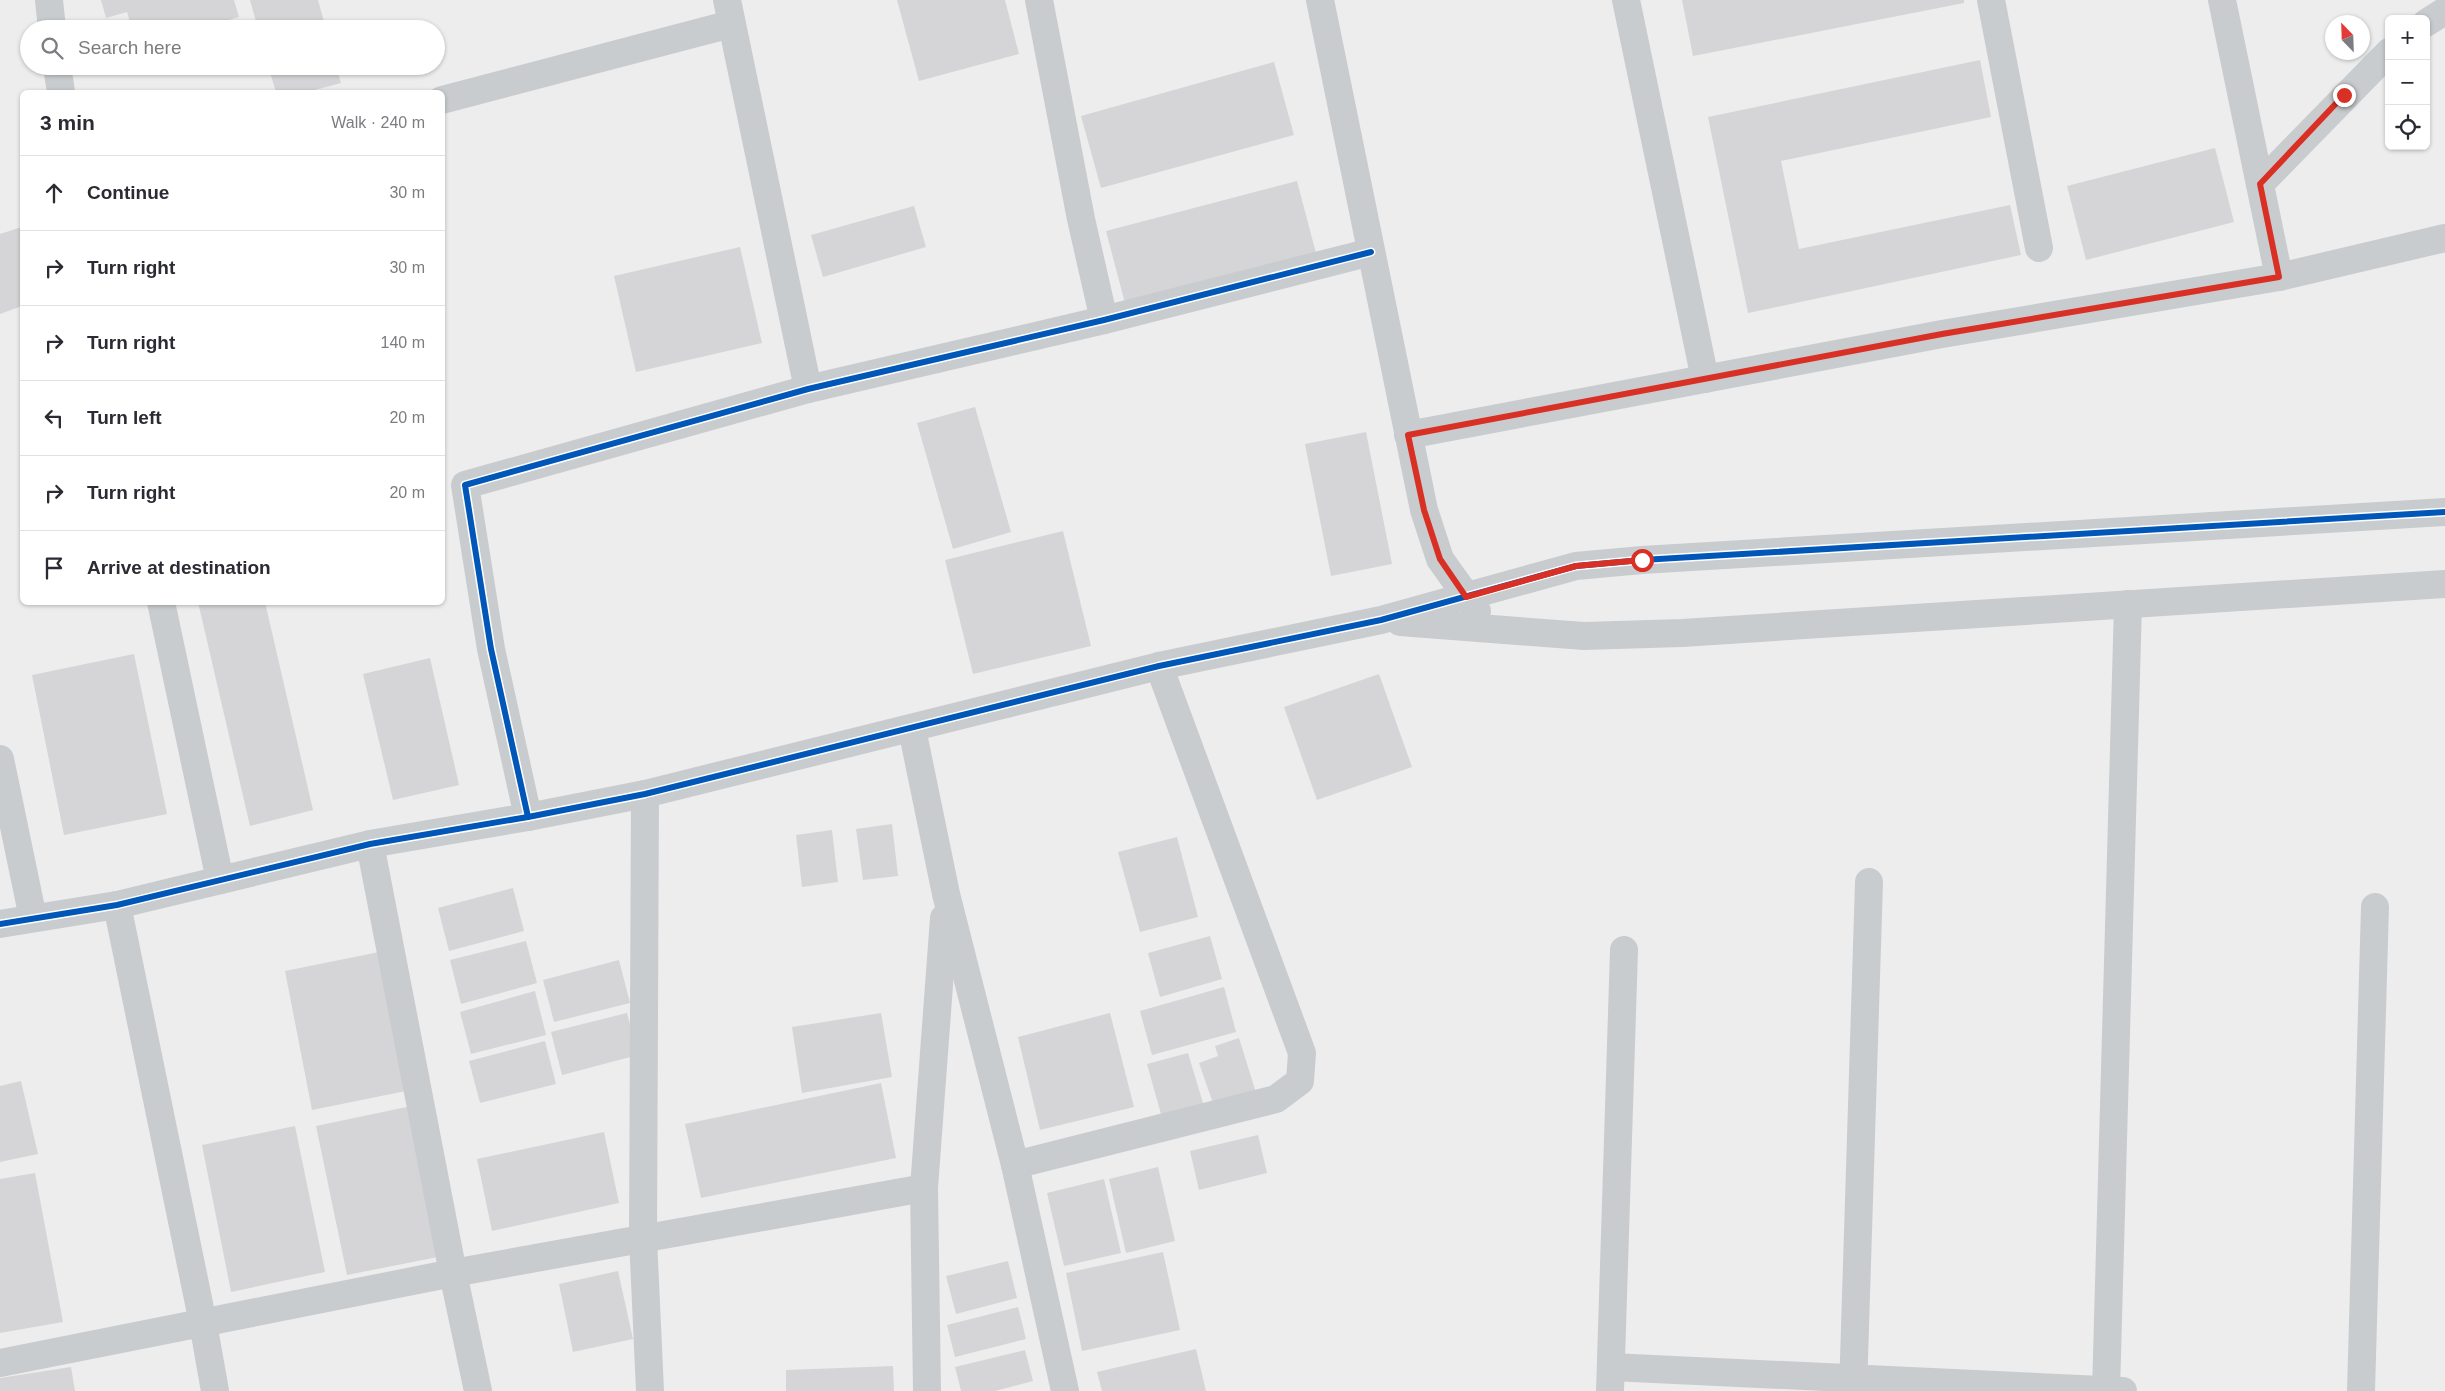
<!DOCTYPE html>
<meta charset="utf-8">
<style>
body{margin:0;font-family:Helvetica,sans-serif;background:#f2f2f3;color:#2b2b33}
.controls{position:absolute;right:15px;top:15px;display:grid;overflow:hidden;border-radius:8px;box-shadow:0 1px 4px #0004}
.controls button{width:45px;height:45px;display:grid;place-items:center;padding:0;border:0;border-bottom:1px solid #e1e1e2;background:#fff;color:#2b2b33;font:25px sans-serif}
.compass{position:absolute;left:2325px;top:15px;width:45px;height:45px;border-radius:50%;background:#fff;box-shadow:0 1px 4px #0004;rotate:337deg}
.stop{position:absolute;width:15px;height:15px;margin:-11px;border:4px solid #d93025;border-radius:50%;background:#fff}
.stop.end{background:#d93025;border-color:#fff;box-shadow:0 1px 5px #0008}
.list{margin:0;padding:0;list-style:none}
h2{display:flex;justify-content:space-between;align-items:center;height:65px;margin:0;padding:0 20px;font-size:21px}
h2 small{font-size:16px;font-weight:400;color:#7c7c81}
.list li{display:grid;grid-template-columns:32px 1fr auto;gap:15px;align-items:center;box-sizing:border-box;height:75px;padding:0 20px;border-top:1px solid #e1e1e2}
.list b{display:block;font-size:19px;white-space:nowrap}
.list em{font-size:16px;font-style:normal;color:#7c7c81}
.icon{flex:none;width:28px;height:28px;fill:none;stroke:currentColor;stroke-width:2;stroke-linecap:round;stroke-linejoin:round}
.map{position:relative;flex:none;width:2445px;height:1391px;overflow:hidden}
.search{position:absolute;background:#fff;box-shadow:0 1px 4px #0004;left:20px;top:20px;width:425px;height:55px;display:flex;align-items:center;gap:12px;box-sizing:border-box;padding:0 18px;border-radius:28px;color:#7c7c81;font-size:19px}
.panel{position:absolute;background:#fff;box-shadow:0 1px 4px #0004;left:20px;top:90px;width:425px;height:515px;border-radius:8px}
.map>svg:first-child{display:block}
.building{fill:#d5d5d7}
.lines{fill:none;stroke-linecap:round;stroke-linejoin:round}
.minor{stroke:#c9ccce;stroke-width:28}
.cycleway-casing{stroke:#fff;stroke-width:9}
.cycleway{stroke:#0057b8;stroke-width:6}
.route{stroke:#d93025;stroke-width:6}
</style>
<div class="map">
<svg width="2445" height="1391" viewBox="0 0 2445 1391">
<rect width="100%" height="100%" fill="#eeeded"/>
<g class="building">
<polygon points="101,0 234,0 239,17 197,29 132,29 127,12 106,18"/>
<polygon points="250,0 318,0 326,29 258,29"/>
<polygon points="897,0 1005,0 1019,54 919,81"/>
<polygon points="1682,0 1964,0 1964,3 1693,56"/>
<polygon points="1980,60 1991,117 1781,161 1799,249 2010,205 2021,255 1748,313 1708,117"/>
<polygon points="1274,62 1294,135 1101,188 1081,116"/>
<polygon points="268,66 336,66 341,83 307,92 276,92"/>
<polygon points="2215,148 2234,222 2086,260 2067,186"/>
<polygon points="1297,181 1317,257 1126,307 1106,231"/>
<polygon points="914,206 926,247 823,277 811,235"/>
<polygon points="22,227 22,306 0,314 0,234"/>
<polygon points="740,247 762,343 636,372 614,276"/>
<polygon points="975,407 1011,532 953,549 917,423"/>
<polygon points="1366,432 1392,564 1331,576 1305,444"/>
<polygon points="1063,531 1091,646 973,674 945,560"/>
<polygon points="198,602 265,602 313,810 250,826"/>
<polygon points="134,654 167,814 64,835 32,675"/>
<polygon points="430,658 459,785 393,800 363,674"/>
<polygon points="1379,674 1412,767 1317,800 1284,707"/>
<polygon points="892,824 898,876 863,880 856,829"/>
<polygon points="832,830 838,882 802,887 796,835"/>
<polygon points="1177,837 1198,917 1140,932 1118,852"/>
<polygon points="513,888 524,931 449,951 438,908"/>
<polygon points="1210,936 1222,979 1160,997 1148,953"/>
<polygon points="526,941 537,983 461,1004 450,960"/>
<polygon points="384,951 411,1090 312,1110 285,971"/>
<polygon points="619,960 630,1003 554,1022 543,980"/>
<polygon points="1224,987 1236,1032 1152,1055 1140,1011"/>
<polygon points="535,991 546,1035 471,1054 460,1012"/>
<polygon points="627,1013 638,1055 562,1075 551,1032"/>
<polygon points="881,1013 892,1077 802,1093 792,1027"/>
<polygon points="1110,1013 1134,1107 1040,1130 1018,1037"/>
<polygon points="1239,1038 1257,1096 1215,1109 1199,1063 1218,1056 1215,1046"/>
<polygon points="545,1041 556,1084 480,1103 469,1061"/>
<polygon points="1188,1053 1206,1113 1164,1125 1147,1064"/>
<polygon points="21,1081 38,1154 0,1162 0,1086"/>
<polygon points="881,1083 896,1158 701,1198 685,1124"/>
<polygon points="416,1105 448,1255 347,1275 316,1126"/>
<polygon points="295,1126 325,1272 231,1292 202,1145"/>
<polygon points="604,1132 619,1203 492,1231 477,1159"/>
<polygon points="1258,1135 1267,1173 1199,1190 1190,1151"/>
<polygon points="1158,1167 1175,1241 1126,1253 1109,1179"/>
<polygon points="35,1173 63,1322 0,1333 0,1179"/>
<polygon points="1104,1179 1121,1253 1064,1266 1047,1193"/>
<polygon points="1163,1252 1180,1330 1082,1351 1066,1273"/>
<polygon points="1008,1261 1017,1298 956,1314 946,1276"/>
<polygon points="618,1271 633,1339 573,1352 559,1284"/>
<polygon points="1018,1307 1026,1339 955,1357 947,1325"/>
<polygon points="1196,1349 1206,1391 1102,1391 1097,1372"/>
<polygon points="1025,1350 1033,1381 995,1391 961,1391 955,1367"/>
<polygon points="893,1366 894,1391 786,1391 786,1370"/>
<polygon points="71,1367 75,1391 0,1391 0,1378"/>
</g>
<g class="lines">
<g class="minor">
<polyline points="49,0 52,29"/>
<polyline points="727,0 808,389"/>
<polyline points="1039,0 1081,219 1104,320"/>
<polyline points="1320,0 1424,510 1440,559 1477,611"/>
<polyline points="1626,0 1705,379"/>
<polyline points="1991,0 2039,248"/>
<polyline points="2222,0 2279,277"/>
<polyline points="2426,23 2445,11"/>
<polyline points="57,66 61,92"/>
<polyline points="442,100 731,24"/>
<polyline points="2260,184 2389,52"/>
<polyline points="1408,435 1942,334 2279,277 2445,238"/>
<polyline points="161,602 220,880"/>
<polyline points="1400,622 1584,636 1682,633 2445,584"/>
<polyline points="912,729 946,894 1015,1165 1065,1391"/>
<polyline points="0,759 33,918"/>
<polyline points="645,794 643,1238 650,1391"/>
<polyline points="528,817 491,649 465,485 808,389 1104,320 1371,252"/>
<polyline points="370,844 453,1273 478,1391"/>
<polyline points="117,905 203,1323 215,1391"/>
<polyline points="0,924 117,905 370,844 528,817 645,794 1159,666 1381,620 1576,566 1642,560 2445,512"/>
<polyline points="1015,1165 1276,1099 1300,1081 1302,1053 1159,666"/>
<polyline points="0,1363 453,1273 924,1188"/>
<polyline points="1611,1367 2123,1391"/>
<polyline points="927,1391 924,1188 944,918"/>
<polyline points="1610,1391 1624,950"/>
<polyline points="1853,1391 1869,882"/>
<polyline points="2106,1391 2128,604"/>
<polyline points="2361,1391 2375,907"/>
</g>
<g class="cycleway-casing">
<g id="cycleway">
<polyline points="528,817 491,649 465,485 808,389 1104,320 1371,252"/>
<polyline points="0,924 117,905 370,844 528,817 645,794 1159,666 1381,620 1576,566 1642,560 2445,512"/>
</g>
</g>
<use href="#cycleway" class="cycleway"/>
</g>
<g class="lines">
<polyline class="route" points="1642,560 1576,566 1466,597 1440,559 1424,510 1408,435 1942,334 2279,277 2260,184 2344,95"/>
</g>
</svg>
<div class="controls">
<button>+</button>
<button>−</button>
<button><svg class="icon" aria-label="locate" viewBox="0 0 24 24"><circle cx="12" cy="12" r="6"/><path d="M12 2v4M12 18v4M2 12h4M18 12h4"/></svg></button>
</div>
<svg class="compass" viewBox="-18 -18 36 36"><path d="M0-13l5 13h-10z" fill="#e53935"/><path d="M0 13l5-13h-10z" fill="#7c7c81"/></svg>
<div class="stop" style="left:1642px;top:560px"></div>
<div class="stop end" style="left:2344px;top:95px"></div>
<div class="search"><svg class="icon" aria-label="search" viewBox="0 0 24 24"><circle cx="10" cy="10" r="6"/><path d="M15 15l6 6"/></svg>Search here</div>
<section class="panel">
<h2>3 min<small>Walk · 240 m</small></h2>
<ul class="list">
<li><svg class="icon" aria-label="ahead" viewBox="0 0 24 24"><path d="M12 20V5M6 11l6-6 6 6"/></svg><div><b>Continue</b></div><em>30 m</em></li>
<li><svg class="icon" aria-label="right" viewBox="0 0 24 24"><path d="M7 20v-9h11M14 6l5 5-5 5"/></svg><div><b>Turn right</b></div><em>30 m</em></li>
<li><svg class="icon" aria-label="right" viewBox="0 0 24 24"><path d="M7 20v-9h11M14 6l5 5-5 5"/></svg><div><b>Turn right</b></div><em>140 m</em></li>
<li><svg class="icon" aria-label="left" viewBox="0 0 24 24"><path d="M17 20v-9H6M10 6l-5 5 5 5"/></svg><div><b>Turn left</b></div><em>20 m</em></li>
<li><svg class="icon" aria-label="right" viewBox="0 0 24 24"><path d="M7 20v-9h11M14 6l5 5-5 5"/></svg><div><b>Turn right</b></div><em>20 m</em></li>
<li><svg class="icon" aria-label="arrive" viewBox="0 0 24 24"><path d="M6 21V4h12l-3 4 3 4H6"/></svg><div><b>Arrive at destination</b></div></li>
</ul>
</section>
</div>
